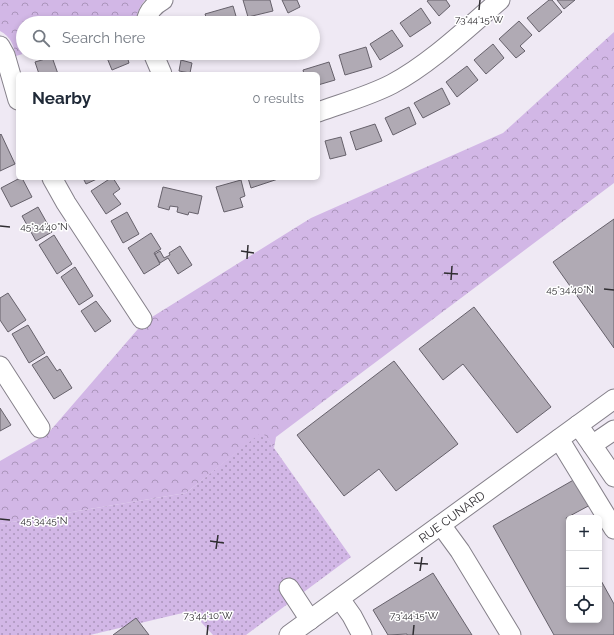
<!DOCTYPE html>
<meta charset="utf-8">
<style>
body{margin:0;font-family:Raleway,sans-serif;background:#f6f6f7;color:#1f2937}
.controls{position:absolute;right:12px;bottom:12px;display:grid;overflow:hidden;border-radius:6px;box-shadow:0 2px 6px #0003}
.controls button{width:36px;height:36px;display:grid;place-items:center;padding:0;border:0;border-bottom:1px solid #e0e1e3;background:#fff;color:#1f2937;font:20px sans-serif}
.list{margin:0;padding:0;list-style:none}
h2{display:flex;justify-content:space-between;align-items:center;height:52px;margin:0;padding:0 16px;font-size:17px}
h2 small{font-size:13px;font-weight:400;color:#747a83}
.icon{flex:none;width:22px;height:22px;fill:none;stroke:currentColor;stroke-width:2;stroke-linecap:round;stroke-linejoin:round}
.map{position:relative;flex:none;width:614px;height:635px;overflow:hidden}
.search{position:absolute;background:#fff;box-shadow:0 2px 6px #0003;left:16px;top:16px;width:304px;height:44px;display:flex;align-items:center;gap:10px;box-sizing:border-box;padding:0 14px;border-radius:22px;color:#747a83;font-size:15px}
.panel{position:absolute;background:#fff;box-shadow:0 2px 6px #0003;left:16px;top:72px;width:304px;height:108px;border-radius:6px}
.map>svg:first-child{display:block}
.grass{fill:url(#grass-dots)}
.forest{fill:url(#forest-crowns)}
.building{fill:#b0aab4;stroke:#66616b}
.lines{fill:none;stroke-linecap:round;stroke-linejoin:round}
.minor-casing{stroke:#85808a;stroke-width:21}
.minor{stroke:#fff;stroke-width:19}
.ticks{fill:none;stroke:#302e32;stroke-width:1.5}
.labels{text-anchor:middle;dominant-baseline:central;stroke-width:3;stroke-linejoin:round;paint-order:stroke}
.street-label{font-size:12px;fill:#302e32;stroke:#fff}
.ticks-label{font-size:10px;text-anchor:middle;fill:#302e32;stroke:#fff;stroke-width:3;stroke-linejoin:round;paint-order:stroke}
</style>
<div class="map">
<svg width="614" height="635" viewBox="0 0 614 635">
<defs>
<pattern id="grass-dots" width="8" height="8" patternUnits="userSpaceOnUse"><rect width="8" height="8" fill="#d2b7e6"/><path d="M2 2h.1M6 6h.1" fill="none" stroke="#ab95bb" stroke-width="1.8" stroke-linecap="round"/></pattern>
<pattern id="forest-crowns" width="20" height="18" patternUnits="userSpaceOnUse"><rect width="20" height="18" fill="#d2b7e6"/><path d="M2 6a3 3 0 1 1 6 0M12 15a3 3 0 1 1 6 0" fill="none" stroke="#ab95bb"/></pattern>
</defs>
<rect width="100%" height="100%" fill="#efe9f4"/>
<polygon class="grass" points="262,431 351,557 246,635 213,635 191,611 90,635 0,635 0,524 186,493"/>
<g class="forest">
<path d="M0,0H145C139,7 137,14 135,23H23V53H26L16,56C13,44 11,37 0,31Z"/>
<polygon points="614,32 614,183 276,437 274,448 262,432 186,493 0,524 0,461 40,438 50,431 144,322 311,218 503,133"/>
</g>
<g class="building">
<polygon points="243,0 270,0 273,11 248,17"/>
<polygon points="282,0 297,0 300,7 288,13"/>
<polygon points="429,0 446,0 450,6 439,16 427,1"/>
<polygon points="549,0 552,0 562,12 539,32 527,18"/>
<polygon points="557,0 575,0 564,9"/>
<polygon points="233,6 238,23 208,23 205,14"/>
<polygon points="421,8 431,23 410,37 400,23"/>
<polygon points="197,18 198,23 181,23"/>
<polygon points="519,21 532,35 520,46 525,51 516,58 499,39"/>
<polygon points="392,30 403,46 380,60 370,44"/>
<polygon points="493,44 504,58 486,74 474,60"/>
<polygon points="366,47 372,67 345,75 339,55"/>
<polygon points="105,53 126,53 129,63 112,70"/>
<polygon points="52,57 58,74 39,74 35,62"/>
<polygon points="181,60 192,63 190,73 179,71"/>
<polygon points="329,62 335,80 318,85 318,74 304,74 303,70"/>
<polygon points="467,66 478,80 457,97 446,82"/>
<polygon points="442,88 450,104 423,118 414,103"/>
<polygon points="409,107 416,124 393,135 385,118"/>
<polygon points="375,124 382,141 356,150 350,132"/>
<polygon points="1,134 15,164 0,171 0,135"/>
<polygon points="341,137 346,155 330,159 325,141"/>
<polygon points="20,178 22,178 32,197 11,207 1,188"/>
<polygon points="83,178 99,178 86,184"/>
<polygon points="111,178 113,178 120,189 113,194 121,204 106,214 91,191"/>
<polygon points="248,178 281,178 251,188"/>
<polygon points="241,180 245,196 240,198 243,207 224,212 216,187"/>
<polygon points="163,187 202,196 198,214 189,212 188,215 177,212 178,207 170,206 169,210 158,207"/>
<polygon points="38,207 52,232 36,241 22,216"/>
<polygon points="127,212 139,234 123,243 111,221"/>
<polygon points="614,219 614,348 553,262"/>
<polygon points="151,233 161,249 154,253 160,264 144,274 128,248"/>
<polygon points="54,235 72,264 57,274 39,245"/>
<polygon points="180,246 192,265 178,274 168,258 160,263 155,254 160,251 164,258 170,255 169,253"/>
<polygon points="75,267 93,296 79,305 61,277"/>
<polygon points="8,293 26,320 8,332 0,320 0,298"/>
<polygon points="96,301 111,321 95,332 81,311"/>
<polygon points="474,307 551,407 517,433 463,364 443,380 419,349"/>
<polygon points="28,325 45,353 29,363 12,334"/>
<polygon points="47,356 57,371 60,369 72,388 54,399 32,365"/>
<polygon points="394,361 458,444 396,491 379,469 344,496 297,435"/>
<polygon points="0,408 11,425 0,431"/>
<polygon points="577,478 592,504 566,518 569,524 569,620 599,620 599,577 614,604 614,635 554,635 493,526"/>
<polygon points="433,573 472,635 407,635 407,634 388,635 373,610"/>
<polygon points="136,618 149,635 113,635"/>
</g>
<g class="lines">
<g class="minor-casing">
<g id="minor">
<path d="M146,23C147,12 154,5 163,0"/>
<polyline points="0,46 5,55 18,100"/>
<polyline points="153,53 162,74"/>
<path d="M318,112C343,103 369,96 392,84C431,63 466,29 500,0"/>
<polyline points="52,178 66,203 142,319"/>
<polyline points="0,366 40,428"/>
<polyline points="578,425 592,445 614,430"/>
<polyline points="559,439 614,529"/>
<polyline points="592,445 614,477"/>
<polyline points="441,525 460,551 511,635"/>
<polyline points="289,588 310,620"/>
<polyline points="340,599 352,616 362,635"/>
<polyline points="289,635 614,399"/>
</g>
</g>
<use href="#minor" class="minor"/>
</g>
<path class="ticks" d="M479,10L480,0M0,226L10,227M241,251L254,253M247,259L248,245M444,273L458,274M451,280L452,266M604,289L614,290M0,519L10,520M210,541L224,543M216,549L218,535M414,563L428,564M420,571L422,557M207,635L208,625M413,635L414,625"/>
<g class="labels">
<g class="street-label">
<text transform="translate(452 517) rotate(-36)">RUE CUNARD</text>
</g>
</g>
<g class="ticks-label">
<text x="479" y="23">73°44'15"W</text>
<text x="44" y="230">45°34'40"N</text>
<text x="570" y="293">45°34'40"N</text>
<text x="44" y="524">45°34'45"N</text>
<text x="208" y="619">73°44'10"W</text>
<text x="414" y="619">73°44'15"W</text>
</g>
</svg>
<div class="controls">
<button>+</button>
<button>−</button>
<button><svg class="icon" aria-label="locate" viewBox="0 0 24 24"><circle cx="12" cy="12" r="6"/><path d="M12 2v4M12 18v4M2 12h4M18 12h4"/></svg></button>
</div>
<div class="search"><svg class="icon" aria-label="search" viewBox="0 0 24 24"><circle cx="10" cy="10" r="6"/><path d="M15 15l6 6"/></svg>Search here</div>
<section class="panel">
<h2>Nearby<small>0 results</small></h2>
<ul class="list">
</ul>
</section>
</div>
